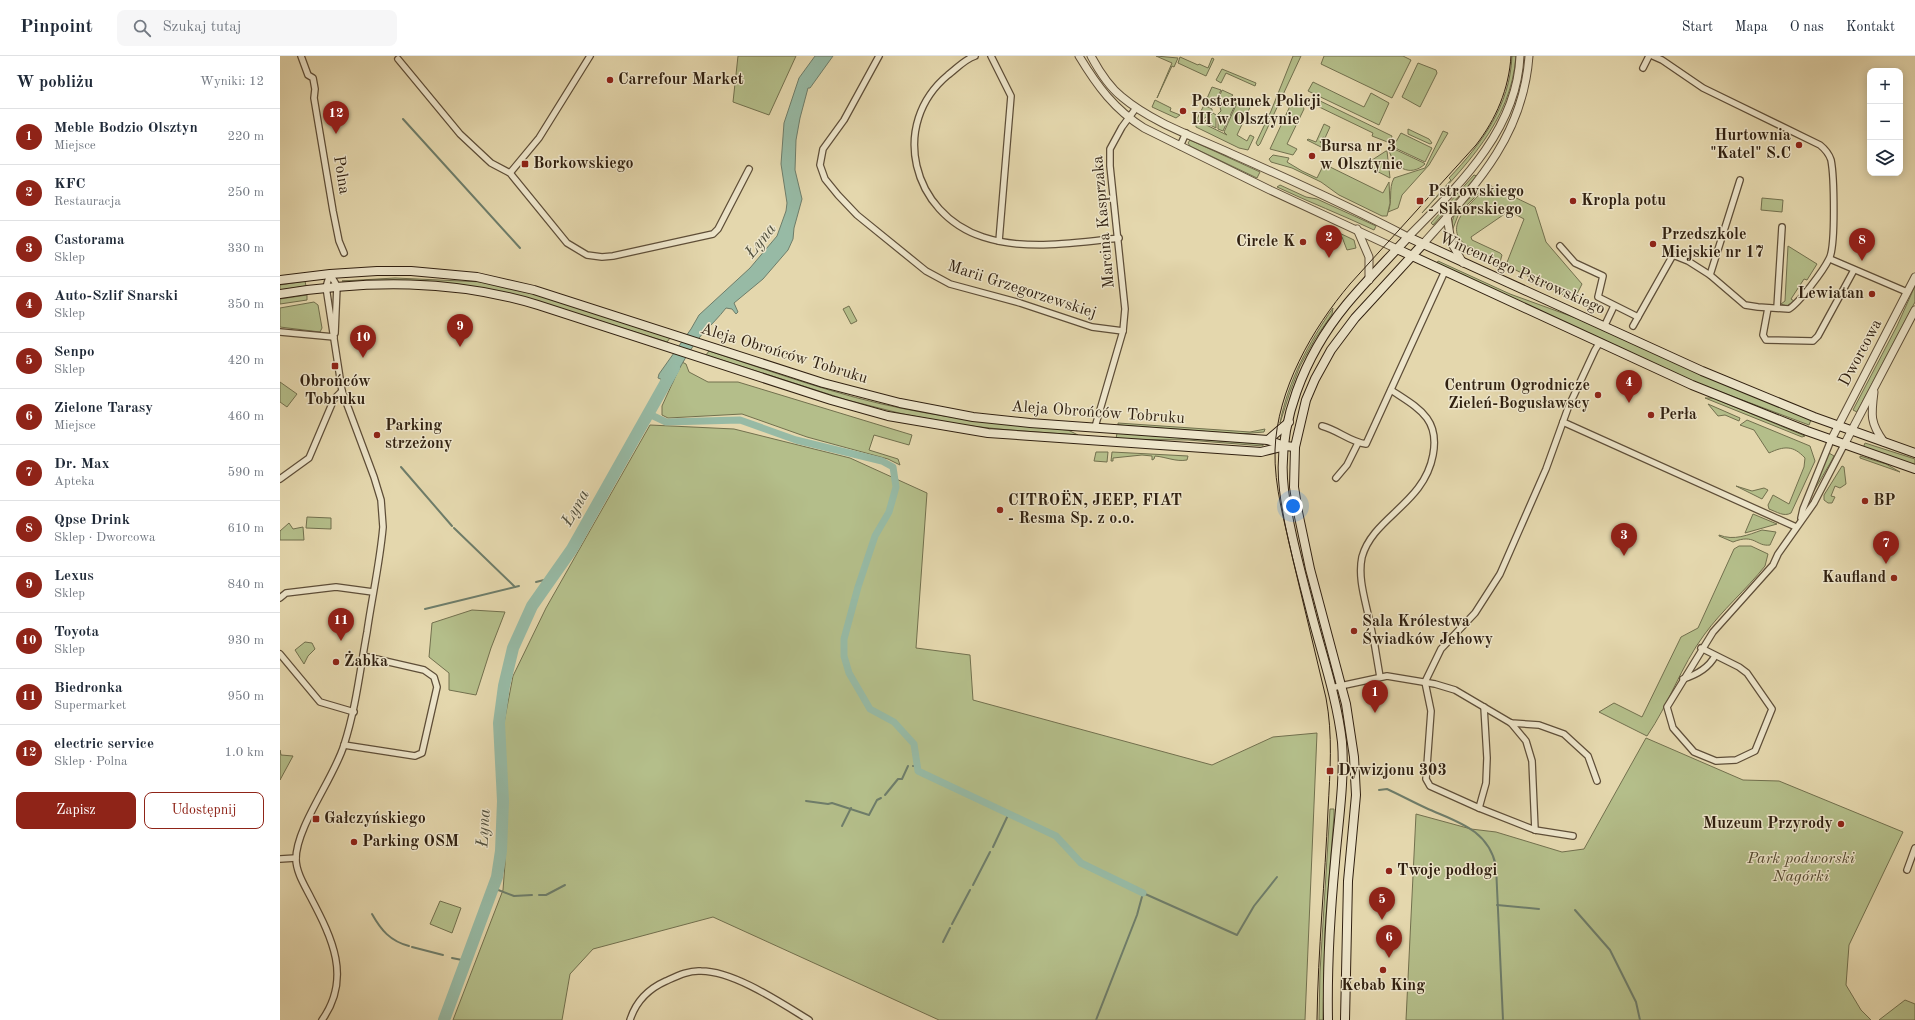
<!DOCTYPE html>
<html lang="pl">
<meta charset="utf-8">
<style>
body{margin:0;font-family:"Old Standard TT",serif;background:#f6f6f7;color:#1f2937}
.controls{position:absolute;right:12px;top:12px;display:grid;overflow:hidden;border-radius:8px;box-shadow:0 2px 10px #0003}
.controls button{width:36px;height:36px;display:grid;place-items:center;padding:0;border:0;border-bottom:1px solid #e0e1e3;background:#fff;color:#1f2937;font:20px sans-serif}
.you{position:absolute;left:1013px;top:450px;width:14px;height:14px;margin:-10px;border:3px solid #fff;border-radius:50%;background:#1a73e8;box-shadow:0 0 0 6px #1a73e833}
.badge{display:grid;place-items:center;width:26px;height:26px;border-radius:50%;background:#8f2418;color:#fff;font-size:13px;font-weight:700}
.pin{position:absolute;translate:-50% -33px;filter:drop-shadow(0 1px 2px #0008)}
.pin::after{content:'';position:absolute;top:21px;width:14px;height:12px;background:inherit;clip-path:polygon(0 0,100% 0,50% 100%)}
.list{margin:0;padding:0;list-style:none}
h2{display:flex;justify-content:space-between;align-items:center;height:52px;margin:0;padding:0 16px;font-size:17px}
h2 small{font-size:13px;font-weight:400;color:#747a83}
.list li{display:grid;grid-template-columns:26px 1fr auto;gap:12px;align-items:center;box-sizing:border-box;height:56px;padding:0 16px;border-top:1px solid #e0e1e3}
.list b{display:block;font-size:15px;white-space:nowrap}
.list p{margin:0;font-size:13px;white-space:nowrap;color:#747a83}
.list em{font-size:13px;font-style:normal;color:#747a83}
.actions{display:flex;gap:8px;padding:12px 16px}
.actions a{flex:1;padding:9px 0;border:1px solid #8f2418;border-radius:8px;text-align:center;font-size:14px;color:#8f2418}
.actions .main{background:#8f2418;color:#fff}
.icon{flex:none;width:22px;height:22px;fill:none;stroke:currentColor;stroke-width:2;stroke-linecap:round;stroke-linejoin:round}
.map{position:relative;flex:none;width:1635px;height:964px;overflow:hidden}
header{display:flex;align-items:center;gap:24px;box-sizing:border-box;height:56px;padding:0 20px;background:#fff;border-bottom:1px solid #e0e1e3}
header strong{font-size:19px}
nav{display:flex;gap:22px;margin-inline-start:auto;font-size:14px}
.search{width:280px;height:36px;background:#f6f6f7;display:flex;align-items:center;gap:10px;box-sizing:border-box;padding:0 14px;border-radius:8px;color:#747a83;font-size:15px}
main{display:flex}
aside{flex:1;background:#fff}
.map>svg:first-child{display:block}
.green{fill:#b4be8a;stroke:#72704e}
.water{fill:#97baa5;stroke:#6e7d6a}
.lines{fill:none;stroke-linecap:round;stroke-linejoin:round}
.stream{stroke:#6e7d6a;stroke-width:2}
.canal{stroke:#97baa5;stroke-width:7}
.river{stroke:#97baa5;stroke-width:12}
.minor-casing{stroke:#5e4e38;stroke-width:8}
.tertiary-casing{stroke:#5e4e38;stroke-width:9}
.secondary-casing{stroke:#312111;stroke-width:10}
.minor{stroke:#ede5ca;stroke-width:5.5}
.tertiary{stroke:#ede5ca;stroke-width:7}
.secondary{stroke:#ede5ca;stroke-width:8}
.tram{stroke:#312111;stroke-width:1}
.poi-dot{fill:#8f2418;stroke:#ede5ca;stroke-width:1.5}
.labels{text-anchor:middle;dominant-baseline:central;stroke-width:3;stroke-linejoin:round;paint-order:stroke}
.poi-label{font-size:16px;font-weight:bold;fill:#312111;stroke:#ede5ca;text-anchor:start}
.street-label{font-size:16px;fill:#312111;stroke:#ede5ca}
.park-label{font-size:16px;font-style:italic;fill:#52482f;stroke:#ede5ca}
.water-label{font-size:17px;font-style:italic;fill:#504f3d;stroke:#ede5ca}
</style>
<header>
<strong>Pinpoint</strong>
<div class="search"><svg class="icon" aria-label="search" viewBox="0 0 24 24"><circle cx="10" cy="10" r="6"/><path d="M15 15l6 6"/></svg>Szukaj tutaj</div>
<nav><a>Start</a><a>Mapa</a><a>O nas</a><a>Kontakt</a></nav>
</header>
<main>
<aside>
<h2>W pobliżu<small>Wyniki: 12</small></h2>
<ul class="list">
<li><span class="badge">1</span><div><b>Meble Bodzio Olsztyn</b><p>Miejsce</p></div><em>220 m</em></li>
<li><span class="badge">2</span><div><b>KFC</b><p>Restauracja</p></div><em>250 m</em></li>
<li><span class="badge">3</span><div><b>Castorama</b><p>Sklep</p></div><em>330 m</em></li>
<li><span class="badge">4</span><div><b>Auto-Szlif Snarski</b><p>Sklep</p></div><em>350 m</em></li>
<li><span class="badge">5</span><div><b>Senpo</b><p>Sklep</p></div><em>420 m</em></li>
<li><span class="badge">6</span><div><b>Zielone Tarasy</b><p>Miejsce</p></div><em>460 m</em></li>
<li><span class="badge">7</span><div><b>Dr. Max</b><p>Apteka</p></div><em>590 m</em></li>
<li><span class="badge">8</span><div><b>Qpse Drink</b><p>Sklep · Dworcowa</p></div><em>610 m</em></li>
<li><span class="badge">9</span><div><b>Lexus</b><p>Sklep</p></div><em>840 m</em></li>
<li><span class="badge">10</span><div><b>Toyota</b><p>Sklep</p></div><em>930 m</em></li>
<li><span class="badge">11</span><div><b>Biedronka</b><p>Supermarket</p></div><em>950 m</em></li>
<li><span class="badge">12</span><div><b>electric service</b><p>Sklep · Polna</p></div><em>1.0 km</em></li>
</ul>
<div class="actions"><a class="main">Zapisz</a><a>Udostępnij</a></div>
</aside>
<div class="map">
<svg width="1635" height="964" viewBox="0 0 1635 964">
<rect width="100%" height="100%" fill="#e4d7ad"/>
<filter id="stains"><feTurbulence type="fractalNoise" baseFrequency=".005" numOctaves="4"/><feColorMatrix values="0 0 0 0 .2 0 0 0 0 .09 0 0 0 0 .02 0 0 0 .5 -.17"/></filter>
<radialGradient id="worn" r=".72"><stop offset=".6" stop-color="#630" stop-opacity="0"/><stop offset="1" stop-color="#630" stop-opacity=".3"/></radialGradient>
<g class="green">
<polygon points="458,0 516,0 489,59 453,46"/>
<polygon points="876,0 898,2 894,11 892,10 877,42 892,7"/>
<polygon points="1013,0 1021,0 980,88 978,90 976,87 991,55"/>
<polygon points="1044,0 1123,0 1131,4 1112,42 1041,8"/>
<path d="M1232,0H1236C1231,66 1185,110 1142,157L1171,124L1169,122C1202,87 1230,50 1232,0Z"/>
<polygon points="900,1 918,9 919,8 928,12 932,2 934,3 926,20 898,7"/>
<polygon points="1138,7 1156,14 1157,17 1140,51 1122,41"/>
<polygon points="942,13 976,27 975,30 946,17 941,27 936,24"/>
<polygon points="1033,26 1084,51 1091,37 1109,47 1099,69 1028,35"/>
<polygon points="932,31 941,34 933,51 925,47"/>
<polygon points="942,34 953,39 939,51 936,49"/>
<polygon points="1032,41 1112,80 1110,87 1092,80 1093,77 1033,48"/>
<polygon points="951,43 956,47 943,75 938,73 938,58 941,55 940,51"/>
<polygon points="964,43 972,47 957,79 967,85 970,79 974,81 968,94 959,92 916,71 916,66 920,66 947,79 944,76 957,47 960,49"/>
<polygon points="875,44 891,52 890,55 900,59 896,62 872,51"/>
<polygon points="1013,48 1022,48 1024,53 1007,88 1017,93 1013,99 990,93 1010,50"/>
<polygon points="924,49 932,53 932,56 921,65 916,65"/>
<polygon points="933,57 936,59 936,72 924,66"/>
<polygon points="1044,68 1050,71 1045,82 1043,81 1040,86 1042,88 1041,91 1027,84 1028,83 1036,86"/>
<polygon points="1128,73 1149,83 1152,87 1150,88 1128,78"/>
<path d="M1163,75L1168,77L1149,109L1122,139L1118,152L1108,156C1113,145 1108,133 1114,122L1145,112Z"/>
<polygon points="1121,77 1152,92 1145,106 1113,91"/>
<polygon points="910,84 980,116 977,122 910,90 908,87"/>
<path d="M1112,92L1144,107L1145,108C1130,122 1113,111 1109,94Z"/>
<polygon points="1106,95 1107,95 1110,122 1087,110 1089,106"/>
<polygon points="993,99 1009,102 1007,106 1022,115 1037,122 1044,108 1103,137 1109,126 1110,147 1107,160 1102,160 1059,139 1041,126 1012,112 991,106 989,103"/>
<polygon points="1194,119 1197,120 1153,169 1151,167"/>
<path d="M1000,129L1026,141L1037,143L1096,170L1094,174C1062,159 1029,146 997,131Z"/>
<path d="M1209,129L1255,151L1266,186L1302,228L1294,244L1226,209L1244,163L1229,155L1191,181L1192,184L1220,197L1222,199L1220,206C1210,201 1198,197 1189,191C1157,172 1195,144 1209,129Z"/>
<path d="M1199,134L1201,135L1179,157L1172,175C1170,154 1185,147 1199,134Z"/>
<polygon points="1482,142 1503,144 1502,156 1481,154"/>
<polygon points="1051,173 1074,184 1076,192 1067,194 1062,181 1051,174"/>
<polygon points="1508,190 1537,208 1527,224 1524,223 1511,243 1514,245 1507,250 1501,248 1505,245"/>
<polygon points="1158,205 1230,238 1296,262 1416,316 1531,364 1529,369 1417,327 1157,207"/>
<polygon points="115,222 203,226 227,231 258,239 390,282 387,286 257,245 202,232 145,225 62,225"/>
<polygon points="25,225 26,230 0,234 0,229"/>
<polygon points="1635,230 1635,246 1577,356 1573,354 1617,270"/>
<polygon points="27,239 27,244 0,248 0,243"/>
<polygon points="34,246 38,249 42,272 40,276 0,271 0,252"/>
<polygon points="569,250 577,265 571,268 563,253"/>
<path d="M1053,252L1052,258L1035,283L1020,310L1010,336L1000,367C1008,325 1029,286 1053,252Z"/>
<path d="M429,295C494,316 558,340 625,353C679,364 733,369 788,374L798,379L729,374L681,369L623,358L567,344L426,299Z"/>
<polygon points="402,306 406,308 409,316 428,326 458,326 632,379 629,389 594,379 589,394 618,403 620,409 608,403 527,381 462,358 388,362 382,359 382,350"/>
<polygon points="0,326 17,338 7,351 0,346"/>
<polygon points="1425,342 1433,342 1525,380 1522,381"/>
<polygon points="1428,348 1460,362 1459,365 1445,359 1438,360"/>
<path d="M1467,364L1530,390L1535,405L1511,457C1504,461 1497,456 1489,453L1488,449L1493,439L1509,448L1524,411L1525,402C1513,389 1504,390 1489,397L1474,374L1460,369Z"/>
<polygon points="838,367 970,376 985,373 984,376 960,378 838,369"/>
<polygon points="370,369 454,373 570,402 647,437 636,592 690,599 693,644 932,709 993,681 1037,677 1025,964 659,964 433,861 313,893 290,918 282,964 173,964 223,834 225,808 223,672 233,620 266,552"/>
<polygon points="837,377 983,388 983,390 908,384 836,383"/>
<polygon points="1585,387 1635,403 1635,410 1583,392"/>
<polygon points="816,396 828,396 827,406 814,405"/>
<path d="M832,396L908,400L907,404C896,406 886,401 875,400L874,403L872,404V400L862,399L833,402V405H831Z"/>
<polygon points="1549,397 1554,400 1552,404 1528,445"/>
<polygon points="1580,400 1606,408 1620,416 1580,402"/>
<polygon points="1562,410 1564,411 1566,428 1560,432 1555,430 1551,440 1555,441 1552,447 1548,447 1544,444 1544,439"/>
<polygon points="1456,430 1472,435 1484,432 1488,434 1482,443"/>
<polygon points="1473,458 1497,468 1465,477"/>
<polygon points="27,461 51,462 51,473 26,472"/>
<polygon points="9,467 13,473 23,471 24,484 0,484 0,475"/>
<path d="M1482,474L1496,476L1490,489C1476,491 1475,477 1453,486L1439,480V479C1454,485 1468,479 1482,474Z"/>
<path d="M1459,490H1471L1488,498L1485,510C1466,534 1442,554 1424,579C1401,610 1389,648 1367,680L1319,656L1334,647L1362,661L1401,581L1418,572L1454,493Z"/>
<polygon points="192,554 225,556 211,592 196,639 169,634 169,617 149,601 152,567"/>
<polygon points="25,586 32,587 35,593 28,600 24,608 15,594"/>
<polygon points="1366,682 1463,724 1499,725 1623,776 1569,889 1566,929 1581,954 1591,964 1126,964 1136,758 1191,773 1216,776 1282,796 1304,793"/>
<polygon points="0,694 1,699 13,700 0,724"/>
<polygon points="1050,753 1054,753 1054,760 1045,873 1043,964 1039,964 1040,916"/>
<polygon points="160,845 181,852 172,877 150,868"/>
<polygon points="1625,944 1635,948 1635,964 1599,964"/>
</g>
<path class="water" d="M535,0H553L530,32H528L520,62L516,84L515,114L522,143L514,172L513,183L508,194L483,223L454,247L458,256L456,258L452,253L446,252C439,261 431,269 423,277C410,293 400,310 392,328L378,322L379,318L411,273L419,259L470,212L497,180L506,155L507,147L501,108L504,67L519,22Z"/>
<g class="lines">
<g class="stream">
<polyline points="123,63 240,192"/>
<polyline points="121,411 172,470"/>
<polyline points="174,472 235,531"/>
<polyline points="256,526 272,522"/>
<polyline points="145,553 239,530"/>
<polyline points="633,710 638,710"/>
<path d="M1099,734L1107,733C1120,739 1133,746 1146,752C1177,766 1208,773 1216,810L1223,964"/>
<polyline points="605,739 618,723 622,723 628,710"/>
<polyline points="526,745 548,748 552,747 589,759 597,744 601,742"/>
<polyline points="562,770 571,752"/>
<polyline points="713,791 729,757"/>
<polyline points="693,829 710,796"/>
<polyline points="213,832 234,840 252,839"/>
<polyline points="259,839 266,839 285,829"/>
<polyline points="1217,849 1259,853"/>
<polyline points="1295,854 1330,894 1356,946 1360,964"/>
<path d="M92,858C101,874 110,885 129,890"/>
<polyline points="672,868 690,834"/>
<polyline points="663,886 670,872"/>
<polyline points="132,891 163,899"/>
<polyline points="172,902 187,905"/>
<polyline points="816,964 857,859 863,837 957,879 974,850 997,821"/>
</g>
<polyline class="canal" points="369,358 386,366 460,364 516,384 602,405 613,411 616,431 609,456 595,480 578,531 564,583 564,600 569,617 590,653 614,666 634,688 638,715 776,780 801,807 863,837"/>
<polyline class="river" points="164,964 217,821 221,795 223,745 219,667 224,630 233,592 252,550 292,493 394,312"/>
<g class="minor-casing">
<g id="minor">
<polyline points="21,0 28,19 33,22 35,33 34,42 53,155 59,185 64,197"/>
<polyline points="599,0 564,64 543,93 540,109 545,123 558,139 577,159 646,215 670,228 740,247 812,271 843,275"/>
<path d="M695,0C685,3 676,13 668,19C609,68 632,158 703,181C746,195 795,187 839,182"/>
<polyline points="711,0 731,40 719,185"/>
<path d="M1373,0L1382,4L1423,32L1540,89C1545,93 1549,98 1551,104C1554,119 1556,191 1549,203C1543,215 1520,246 1509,253L1478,251L1465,249L1430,219L1460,124"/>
<polyline points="118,3 180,78 211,107 230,117 287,187 307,199 322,201 333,200 433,178 438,173 469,113"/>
<polyline points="1363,12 1369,0"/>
<polyline points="900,90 906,77"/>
<polyline points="230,117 259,82 310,0"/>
<polyline points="1280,190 1295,207 1323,220 1318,241 1358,261"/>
<polyline points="1550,203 1627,236"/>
<polyline points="50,218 57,230 55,277"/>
<polyline points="1488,252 1483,279 1486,284 1533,285 1538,280 1574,214"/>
<polyline points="1497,252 1502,171"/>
<polyline points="1353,270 1393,199 1408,205 1430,219"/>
<polyline points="1324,271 1334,250"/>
<polyline points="0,276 54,281"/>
<polyline points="1283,366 1516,471"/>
<path d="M1042,370C1058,374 1070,386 1086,388L1165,215"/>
<polyline points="815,371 843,275 845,253 830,110 830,93 842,71 856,52"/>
<polyline points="1056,422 1067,409 1078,387"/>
<polyline points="0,423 29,402 54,343 62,335"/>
<polyline points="1521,462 1523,453 1551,384"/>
<polyline points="0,542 6,537 56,531 93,536"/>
<polyline points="1421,592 1459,611 1467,617 1492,653 1475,695 1456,704 1436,705 1414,696 1393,672 1387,651 1433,576 1493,509 1498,498 1534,447 1564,389"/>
<polyline points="0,598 40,646 74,656"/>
<path d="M1100,621C1097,600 1093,579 1088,558C1084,540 1078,520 1082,501C1093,461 1144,448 1153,399C1160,362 1138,352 1111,334"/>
<path d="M1403,623C1416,619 1429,611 1435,600"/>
<polyline points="1145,626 1161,593 1195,557 1220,518 1266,413 1288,352 1315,294 1320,286"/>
<polyline points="1145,626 1151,655 1146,723 1150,730 1199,752 1206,727 1207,702 1204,651"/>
<polyline points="1051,632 1107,620 1155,628 1175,634 1231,667 1259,669 1284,678 1308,700 1317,725"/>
<polyline points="64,689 135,700 142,697 157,631 154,621 144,614 83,600"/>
<polyline points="1199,752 1255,774 1252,705 1246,685 1231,667"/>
<polyline points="1255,774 1293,780"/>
<polyline points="0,803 16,802"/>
<polyline points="1627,814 1635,792"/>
<path d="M42,964C72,922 52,882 31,842C25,830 16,816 16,803C16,771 54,722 64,689C76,652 80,614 87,576C92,541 100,506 103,471L101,444L94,421L62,335L46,231L50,218"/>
<path d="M350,964C356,945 368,933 386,925C397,920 409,914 421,915C454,915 501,947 529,964"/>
</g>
</g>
<g class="tertiary-casing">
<g id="tertiary">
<path d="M799,0C817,30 835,54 864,72L990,134L1117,193"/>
<path d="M811,0C819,15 828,30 842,41C873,67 915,81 952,98C1011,124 1070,151 1128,181C1177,131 1237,75 1240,0"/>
<polyline points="1167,160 1171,186 1183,207"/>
<polyline points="1077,173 1089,201 1089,224"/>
<path d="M1142,189C1194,131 1243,82 1249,0"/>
<path d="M1594,336C1591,359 1590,367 1604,386"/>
<polyline points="1551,384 1635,221"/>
<polyline points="1564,389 1635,254"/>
</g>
</g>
<g class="secondary-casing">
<g id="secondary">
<polyline points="1117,193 1412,329 1527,375 1635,413"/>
<polyline points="0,224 50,218 97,215 131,215 197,221 254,234 543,327 620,347 693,361 750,367 988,384 1004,390"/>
<path d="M0,238C87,224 173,223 258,249L551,344L608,360L708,377L981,396L1005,390L1015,391"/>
<polyline points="988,384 1009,366"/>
<path d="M1048,964C1047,911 1050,859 1055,806C1058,768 1065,723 1062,686C1057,642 1042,599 1031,556C1021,516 1009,475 1004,434C996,368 1025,299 1066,249C1085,226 1107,204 1128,181L1422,315L1534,361L1635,397"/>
<polyline points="1065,964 1068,825 1076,739 1074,701 1066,648 1030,513 1018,456 1014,431 1015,391 1026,344 1035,323 1051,294 1075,262 1142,189"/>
</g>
</g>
<use href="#minor" class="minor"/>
<use href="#tertiary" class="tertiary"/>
<use href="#secondary" class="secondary"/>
<path class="tram" d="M1037,964C1038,894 1045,824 1048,754C1050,716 1053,679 1046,642C1035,596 1024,550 1013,504C1005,467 994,431 995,394C997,334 1032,273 1070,228L1196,89C1216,63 1229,33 1231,0"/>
</g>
<g class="poi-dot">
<circle cx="330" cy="24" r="4"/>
<circle cx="903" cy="55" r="4"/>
<circle cx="1519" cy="89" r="4"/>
<circle cx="1032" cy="100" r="4"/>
<rect x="241" y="104" width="8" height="8" rx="2"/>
<rect x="1136" y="141" width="8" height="8" rx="2"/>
<circle cx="1293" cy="145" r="4"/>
<circle cx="1023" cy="186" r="4"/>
<circle cx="1373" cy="188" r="4"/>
<circle cx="1592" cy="238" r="4"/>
<rect x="51" y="306" width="8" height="8" rx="2"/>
<circle cx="1318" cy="339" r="4"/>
<circle cx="1371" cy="359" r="4"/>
<circle cx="97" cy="379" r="4"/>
<circle cx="1585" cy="445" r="4"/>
<circle cx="720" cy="454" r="4"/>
<circle cx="1614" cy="522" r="4"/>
<circle cx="1074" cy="575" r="4"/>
<circle cx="56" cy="606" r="4"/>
<rect x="1046" y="711" width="8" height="8" rx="2"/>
<rect x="32" y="759" width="8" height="8" rx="2"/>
<circle cx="1561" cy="768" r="4"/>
<circle cx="74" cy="786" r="4"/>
<circle cx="1109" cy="815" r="4"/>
<circle cx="1103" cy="914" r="4"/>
</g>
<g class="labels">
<g class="poi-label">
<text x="338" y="24">Carrefour Market</text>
<text x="911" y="46">Posterunek Policji<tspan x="911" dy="18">III w Olsztynie</tspan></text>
<text x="1511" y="80" text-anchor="end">Hurtownia<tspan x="1511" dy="18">"Katel" S.C</tspan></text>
<text x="1040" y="91">Bursa nr 3<tspan x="1040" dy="18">w Olsztynie</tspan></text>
<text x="253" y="108">Borkowskiego</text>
<text x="1148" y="136">Pstrowskiego<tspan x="1148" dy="18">- Sikorskiego</tspan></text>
<text x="1301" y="145">Kropla potu</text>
<text x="1381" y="179">Przedszkole<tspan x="1381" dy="18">Miejskie nr 17</tspan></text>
<text x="1015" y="186" text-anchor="end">Circle K</text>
<text x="1584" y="238" text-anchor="end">Lewiatan</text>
<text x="55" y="326" text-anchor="middle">Obrońców<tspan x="55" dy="18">Tobruku</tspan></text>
<text x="1310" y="330" text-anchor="end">Centrum Ogrodnicze<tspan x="1310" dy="18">Zieleń-Bogusławscy</tspan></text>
<text x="1379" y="359">Perła</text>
<text x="105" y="370">Parking<tspan x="105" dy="18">strzeżony</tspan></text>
<text x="728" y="445">CITROËN, JEEP, FIAT<tspan x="728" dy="18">- Resma Sp. z o.o.</tspan></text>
<text x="1593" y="445">BP</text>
<text x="1606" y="522" text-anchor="end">Kaufland</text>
<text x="1082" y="566">Sala Królestwa<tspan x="1082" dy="18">Świadków Jehowy</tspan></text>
<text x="64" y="606">Żabka</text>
<text x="1058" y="715">Dywizjonu 303</text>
<text x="44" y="763">Gałczyńskiego</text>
<text x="1553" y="768" text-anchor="end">Muzeum Przyrody</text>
<text x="82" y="786">Parking OSM</text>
<text x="1117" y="815">Twoje podłogi</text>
<text x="1103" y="930" text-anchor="middle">Kebab King</text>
</g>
<g class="street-label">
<text transform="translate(61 119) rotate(81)">Polna</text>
<text transform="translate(824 166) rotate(-95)">Marcina Kasprzaka</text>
<text transform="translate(1242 218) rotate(24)">Wincentego Pstrowskiego</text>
<text transform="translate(742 234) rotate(18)">Marii Grzegorzewskiej</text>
<text transform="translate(1581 297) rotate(-62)">Dworcowa</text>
<text transform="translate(504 298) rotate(17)">Aleja Obrońców Tobruku</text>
<text transform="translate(818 357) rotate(4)">Aleja Obrońców Tobruku</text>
</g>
<g class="park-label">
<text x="1521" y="803">Park podworski<tspan x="1521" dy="18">Nagórki</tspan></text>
</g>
<g class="water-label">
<text transform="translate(481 185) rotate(-51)">Łyna</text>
<text transform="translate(296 452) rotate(-60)">Łyna</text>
<text transform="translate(204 772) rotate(-86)">Łyna</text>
</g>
</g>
<rect width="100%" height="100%" filter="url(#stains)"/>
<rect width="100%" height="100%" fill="url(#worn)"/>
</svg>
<div class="controls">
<button>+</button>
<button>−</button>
<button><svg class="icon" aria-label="layers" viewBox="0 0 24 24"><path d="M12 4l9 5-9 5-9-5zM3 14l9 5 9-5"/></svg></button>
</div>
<div class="you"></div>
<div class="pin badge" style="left:1095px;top:657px">1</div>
<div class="pin badge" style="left:1049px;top:202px">2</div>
<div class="pin badge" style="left:1344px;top:500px">3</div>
<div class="pin badge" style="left:1349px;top:347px">4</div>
<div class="pin badge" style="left:1102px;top:864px">5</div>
<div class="pin badge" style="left:1109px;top:902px">6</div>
<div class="pin badge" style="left:1606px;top:508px">7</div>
<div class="pin badge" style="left:1582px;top:205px">8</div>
<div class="pin badge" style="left:180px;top:291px">9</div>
<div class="pin badge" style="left:83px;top:302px">10</div>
<div class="pin badge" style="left:61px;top:585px">11</div>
<div class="pin badge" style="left:56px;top:78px">12</div>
</div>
</main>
